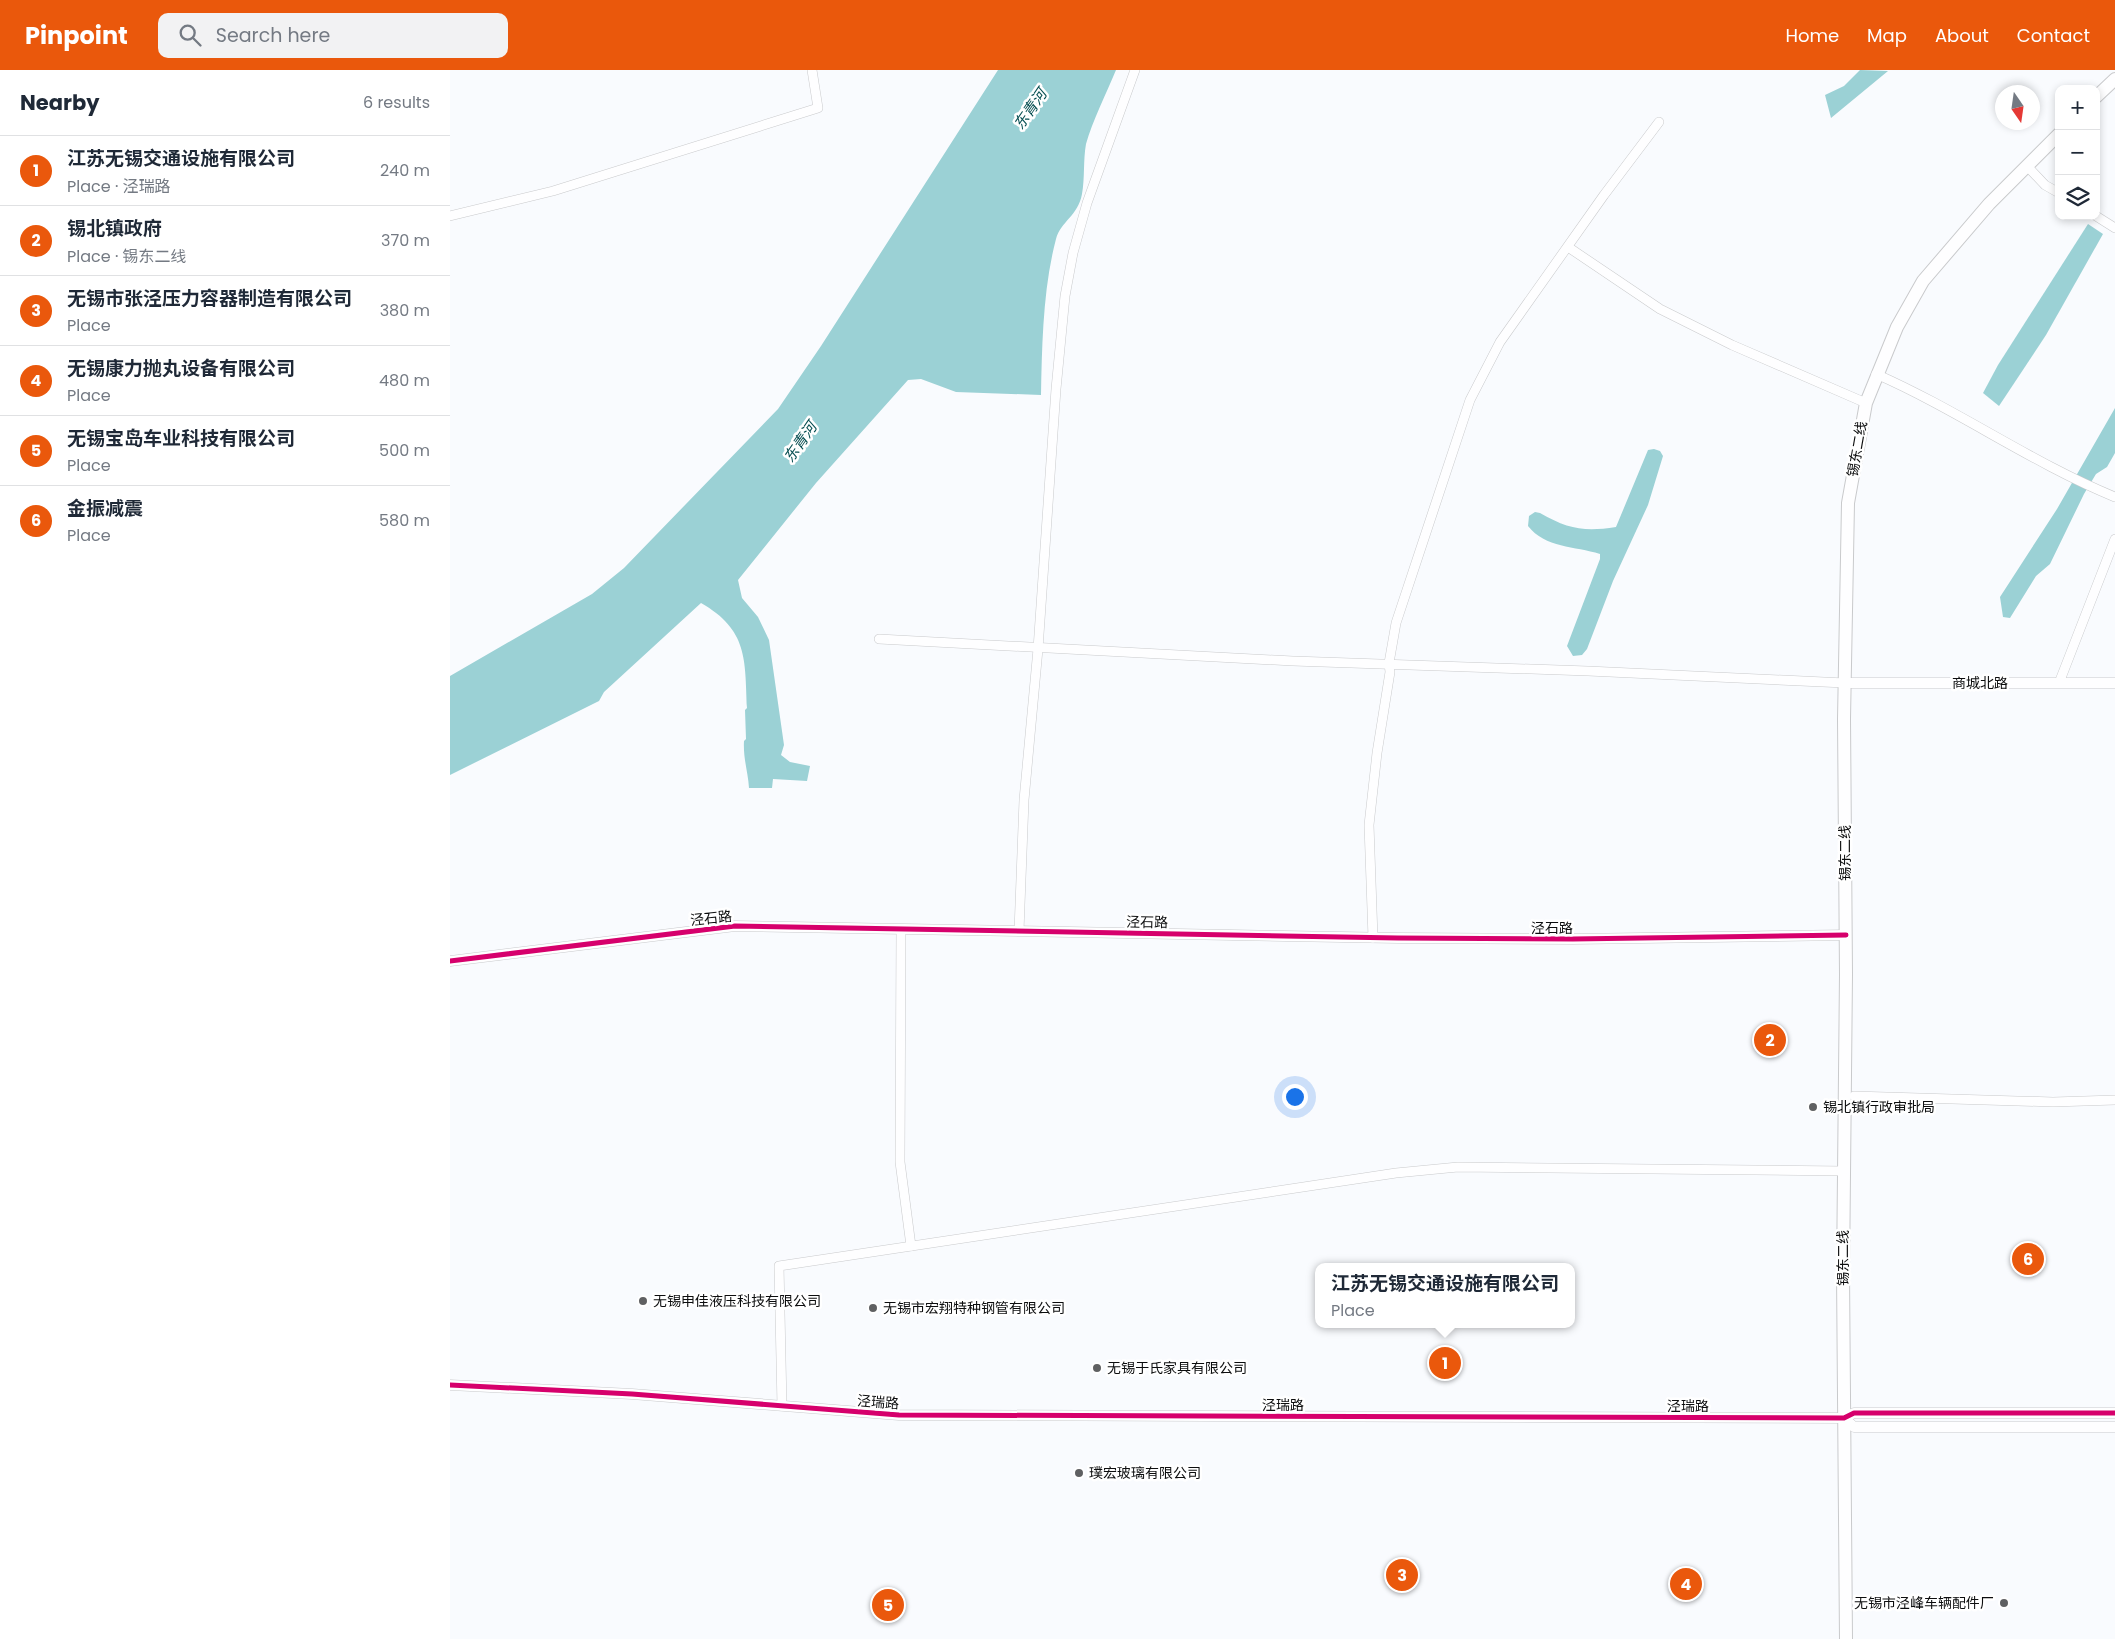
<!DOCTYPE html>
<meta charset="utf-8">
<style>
body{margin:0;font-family:Poppins,"Noto Sans SC",sans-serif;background:#f2f2f3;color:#1f2937}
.controls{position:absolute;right:15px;top:15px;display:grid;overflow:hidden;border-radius:10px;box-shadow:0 2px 8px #0003}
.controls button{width:45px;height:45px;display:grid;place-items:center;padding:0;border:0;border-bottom:1px solid #e0e1e3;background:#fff;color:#1f2937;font:25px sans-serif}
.compass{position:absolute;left:1545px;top:15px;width:45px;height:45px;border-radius:50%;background:#fff;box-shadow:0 2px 8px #0003;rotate:167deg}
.you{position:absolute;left:844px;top:1026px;width:18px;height:18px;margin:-12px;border:4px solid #fff;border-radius:50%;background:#1a73e8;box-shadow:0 0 0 8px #1a73e833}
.badge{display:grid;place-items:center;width:32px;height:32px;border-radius:50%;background:#ea580c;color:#fff;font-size:16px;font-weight:700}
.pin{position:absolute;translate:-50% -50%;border:2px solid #fff;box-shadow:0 1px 5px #0006}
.popup{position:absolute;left:865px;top:1193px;width:260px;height:65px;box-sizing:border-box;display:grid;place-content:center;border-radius:10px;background:#fff;filter:drop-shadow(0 1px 4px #0005);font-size:16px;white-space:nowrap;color:#747a83}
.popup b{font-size:19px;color:#1f2937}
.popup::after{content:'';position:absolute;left:50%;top:100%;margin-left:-10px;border:10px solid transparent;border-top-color:#fff}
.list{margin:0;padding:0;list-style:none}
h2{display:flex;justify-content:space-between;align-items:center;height:65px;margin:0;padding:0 20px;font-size:21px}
h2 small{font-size:16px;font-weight:400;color:#747a83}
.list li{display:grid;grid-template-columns:32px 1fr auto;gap:15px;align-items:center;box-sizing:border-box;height:70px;padding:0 20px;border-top:1px solid #e0e1e3}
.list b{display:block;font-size:19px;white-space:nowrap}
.list p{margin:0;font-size:16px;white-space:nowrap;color:#747a83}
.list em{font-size:16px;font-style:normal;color:#747a83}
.icon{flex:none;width:28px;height:28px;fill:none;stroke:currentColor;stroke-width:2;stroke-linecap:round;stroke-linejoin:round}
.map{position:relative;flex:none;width:1665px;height:1569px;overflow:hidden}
header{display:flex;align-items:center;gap:30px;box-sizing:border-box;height:70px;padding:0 25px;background:#ea580c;color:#fff}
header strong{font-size:24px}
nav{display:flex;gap:28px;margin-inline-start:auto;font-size:18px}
.search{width:350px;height:45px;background:#f2f2f3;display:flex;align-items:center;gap:12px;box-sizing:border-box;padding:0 18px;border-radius:10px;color:#747a83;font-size:19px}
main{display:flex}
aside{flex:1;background:#fff}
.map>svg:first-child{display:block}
.water{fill:#9bd1d5}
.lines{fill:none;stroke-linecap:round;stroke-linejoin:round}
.minor-casing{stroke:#c9cacc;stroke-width:10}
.tertiary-casing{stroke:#c9cacc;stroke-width:11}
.secondary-casing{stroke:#c9cacc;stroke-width:14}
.minor{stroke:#fefeff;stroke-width:9}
.tertiary{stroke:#fefeff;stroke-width:10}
.secondary{stroke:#fefeff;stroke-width:12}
.cycleway-casing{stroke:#fff;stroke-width:8}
.cycleway{stroke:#d6006c;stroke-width:5}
.poi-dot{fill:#5f6062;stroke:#fff;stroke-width:2}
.labels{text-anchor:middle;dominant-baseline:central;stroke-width:5;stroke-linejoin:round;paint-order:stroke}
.street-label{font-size:14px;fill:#0c0d0e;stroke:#fff}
.poi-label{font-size:14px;fill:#0c0d0e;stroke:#fff;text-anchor:start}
.water-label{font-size:15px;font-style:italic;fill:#064e51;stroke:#fff}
</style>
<header>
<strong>Pinpoint</strong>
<div class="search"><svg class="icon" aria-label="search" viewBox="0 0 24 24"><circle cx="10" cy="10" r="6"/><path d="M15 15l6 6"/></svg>Search here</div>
<nav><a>Home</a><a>Map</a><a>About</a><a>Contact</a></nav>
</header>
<main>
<aside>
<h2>Nearby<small>6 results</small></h2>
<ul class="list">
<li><span class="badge">1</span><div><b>江苏无锡交通设施有限公司</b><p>Place · 泾瑞路</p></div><em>240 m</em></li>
<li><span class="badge">2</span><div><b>锡北镇政府</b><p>Place · 锡东二线</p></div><em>370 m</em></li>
<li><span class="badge">3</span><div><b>无锡市张泾压力容器制造有限公司</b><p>Place</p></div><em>380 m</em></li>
<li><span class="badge">4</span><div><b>无锡康力抛丸设备有限公司</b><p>Place</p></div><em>480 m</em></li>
<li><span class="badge">5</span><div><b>无锡宝岛车业科技有限公司</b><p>Place</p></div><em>500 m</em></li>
<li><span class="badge">6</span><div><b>金振减震</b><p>Place</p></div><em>580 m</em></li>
</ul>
</aside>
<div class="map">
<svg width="1665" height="1569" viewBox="0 0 1665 1569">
<rect width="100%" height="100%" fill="#f9fbfe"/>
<g class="water">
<path d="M548,0H666C657,22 642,52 636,74C633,91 635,108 632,124C628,146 611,151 606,169C593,218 592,275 591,325L506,322L471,309L458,310L366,413L288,510L292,528L308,547L319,570L334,675L331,685L340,692L360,696L357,711L323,709L322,718H299C298,702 293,688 294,671L296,669L295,640L297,638C295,589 298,560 251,533L154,622L149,631L0,705V606L142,524L174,498L328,339L371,276Z"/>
<polygon points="1410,0 1438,1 1381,48 1375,25 1394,16"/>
<polygon points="1638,154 1653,164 1596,265 1549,336 1533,323 1548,295"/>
<polygon points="1665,338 1665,383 1657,397 1646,404 1634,424 1600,494 1586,506 1560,548 1553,547 1550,527 1607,439"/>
<path d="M1204,379L1210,381L1213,386L1198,435L1163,511L1137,579L1132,585L1123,586L1117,576L1150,489V484C1125,476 1095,478 1078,456L1079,446L1085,442L1090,443C1118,459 1134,462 1166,457L1198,380Z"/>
</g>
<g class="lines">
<g class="minor-casing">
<g id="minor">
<polyline points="1577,96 1595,115 1609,123"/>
<polyline points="0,146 103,121 368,38 362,0"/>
<polyline points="1646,146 1665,158"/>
<polyline points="1118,177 1210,239 1282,275 1416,333"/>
<path d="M1426,304C1508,340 1582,393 1665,427"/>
<polyline points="429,569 843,591 1138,601 1395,613"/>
<polyline points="1609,613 1665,469"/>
<polyline points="451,859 450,1092 461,1176"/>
<polyline points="569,861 574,730 588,579 606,319 615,226 623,183 637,133 685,0"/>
<polyline points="923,868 919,755 927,683 940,602 939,593 946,553 1020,330 1050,272 1154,125 1209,52"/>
<polyline points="1404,1026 1603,1032 1665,1030"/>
<polyline points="332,1336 329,1196 946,1103 1008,1097 1394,1101"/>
</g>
</g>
<g class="tertiary-casing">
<g id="tertiary">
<polyline points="1395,613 1665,613"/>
<polyline points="0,891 285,856 948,868 1123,869 1396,865"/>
<polyline points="0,1315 182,1324 449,1345 1394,1348 1404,1343 1665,1343"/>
<polyline points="1394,1348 1404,1357 1665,1357"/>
</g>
</g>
<g class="secondary-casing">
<g id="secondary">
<polyline points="1646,27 1665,9"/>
<polyline points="1396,1569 1393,1204 1396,904 1394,649 1398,433 1416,333 1447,257 1473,211 1539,134 1609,64"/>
</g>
</g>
<use href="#minor" class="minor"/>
<use href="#tertiary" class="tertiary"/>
<use href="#secondary" class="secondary"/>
<g class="cycleway-casing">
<g id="cycleway">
<polyline points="0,891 285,856 948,868 1123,869 1396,865"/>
<polyline points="0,1315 182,1324 449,1345 1394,1348 1404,1343 1665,1343"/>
</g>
</g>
<use href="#cycleway" class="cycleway"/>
</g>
<g class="poi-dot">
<circle cx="1363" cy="1037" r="5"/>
<circle cx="193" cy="1231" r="5"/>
<circle cx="423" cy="1238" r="5"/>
<circle cx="647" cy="1298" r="5"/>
<circle cx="629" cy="1403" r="5"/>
<circle cx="1554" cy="1533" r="5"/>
</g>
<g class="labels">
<g class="street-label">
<text transform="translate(1407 379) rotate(-80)">锡东二线</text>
<text x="1530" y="613">商城北路</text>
<text transform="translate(1395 783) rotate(-90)">锡东二线</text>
<text transform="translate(261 848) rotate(-6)">泾石路</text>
<text transform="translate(697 852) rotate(1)">泾石路</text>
<text x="1102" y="858">泾石路</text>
<text transform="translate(1393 1188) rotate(-90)">锡东二线</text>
<text transform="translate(428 1332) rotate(4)">泾瑞路</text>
<text x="833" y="1335">泾瑞路</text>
<text x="1238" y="1336">泾瑞路</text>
</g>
<g class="poi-label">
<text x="1373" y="1037">锡北镇行政审批局</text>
<text x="203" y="1231">无锡申佳液压科技有限公司</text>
<text x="433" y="1238">无锡市宏翔特种钢管有限公司</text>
<text x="657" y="1298">无锡于氏家具有限公司</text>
<text x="639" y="1403">璞宏玻璃有限公司</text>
<text x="1544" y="1533" text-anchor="end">无锡市泾峰车辆配件厂</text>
</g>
<g class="water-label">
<text transform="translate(580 39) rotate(-55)">东青河</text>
<text transform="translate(350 372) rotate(-55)">东青河</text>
</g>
</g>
</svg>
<div class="controls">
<button>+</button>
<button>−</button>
<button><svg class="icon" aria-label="layers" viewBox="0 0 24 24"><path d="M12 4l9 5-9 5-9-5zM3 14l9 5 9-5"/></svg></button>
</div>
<svg class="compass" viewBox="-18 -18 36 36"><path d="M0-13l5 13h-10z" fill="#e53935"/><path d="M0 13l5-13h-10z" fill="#747a83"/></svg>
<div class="you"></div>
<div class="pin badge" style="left:995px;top:1293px">1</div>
<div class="popup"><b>江苏无锡交通设施有限公司</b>Place</div>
<div class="pin badge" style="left:1320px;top:970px">2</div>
<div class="pin badge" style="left:952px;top:1505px">3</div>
<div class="pin badge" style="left:1236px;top:1514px">4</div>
<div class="pin badge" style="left:438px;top:1535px">5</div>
<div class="pin badge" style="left:1578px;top:1189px">6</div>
</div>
</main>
